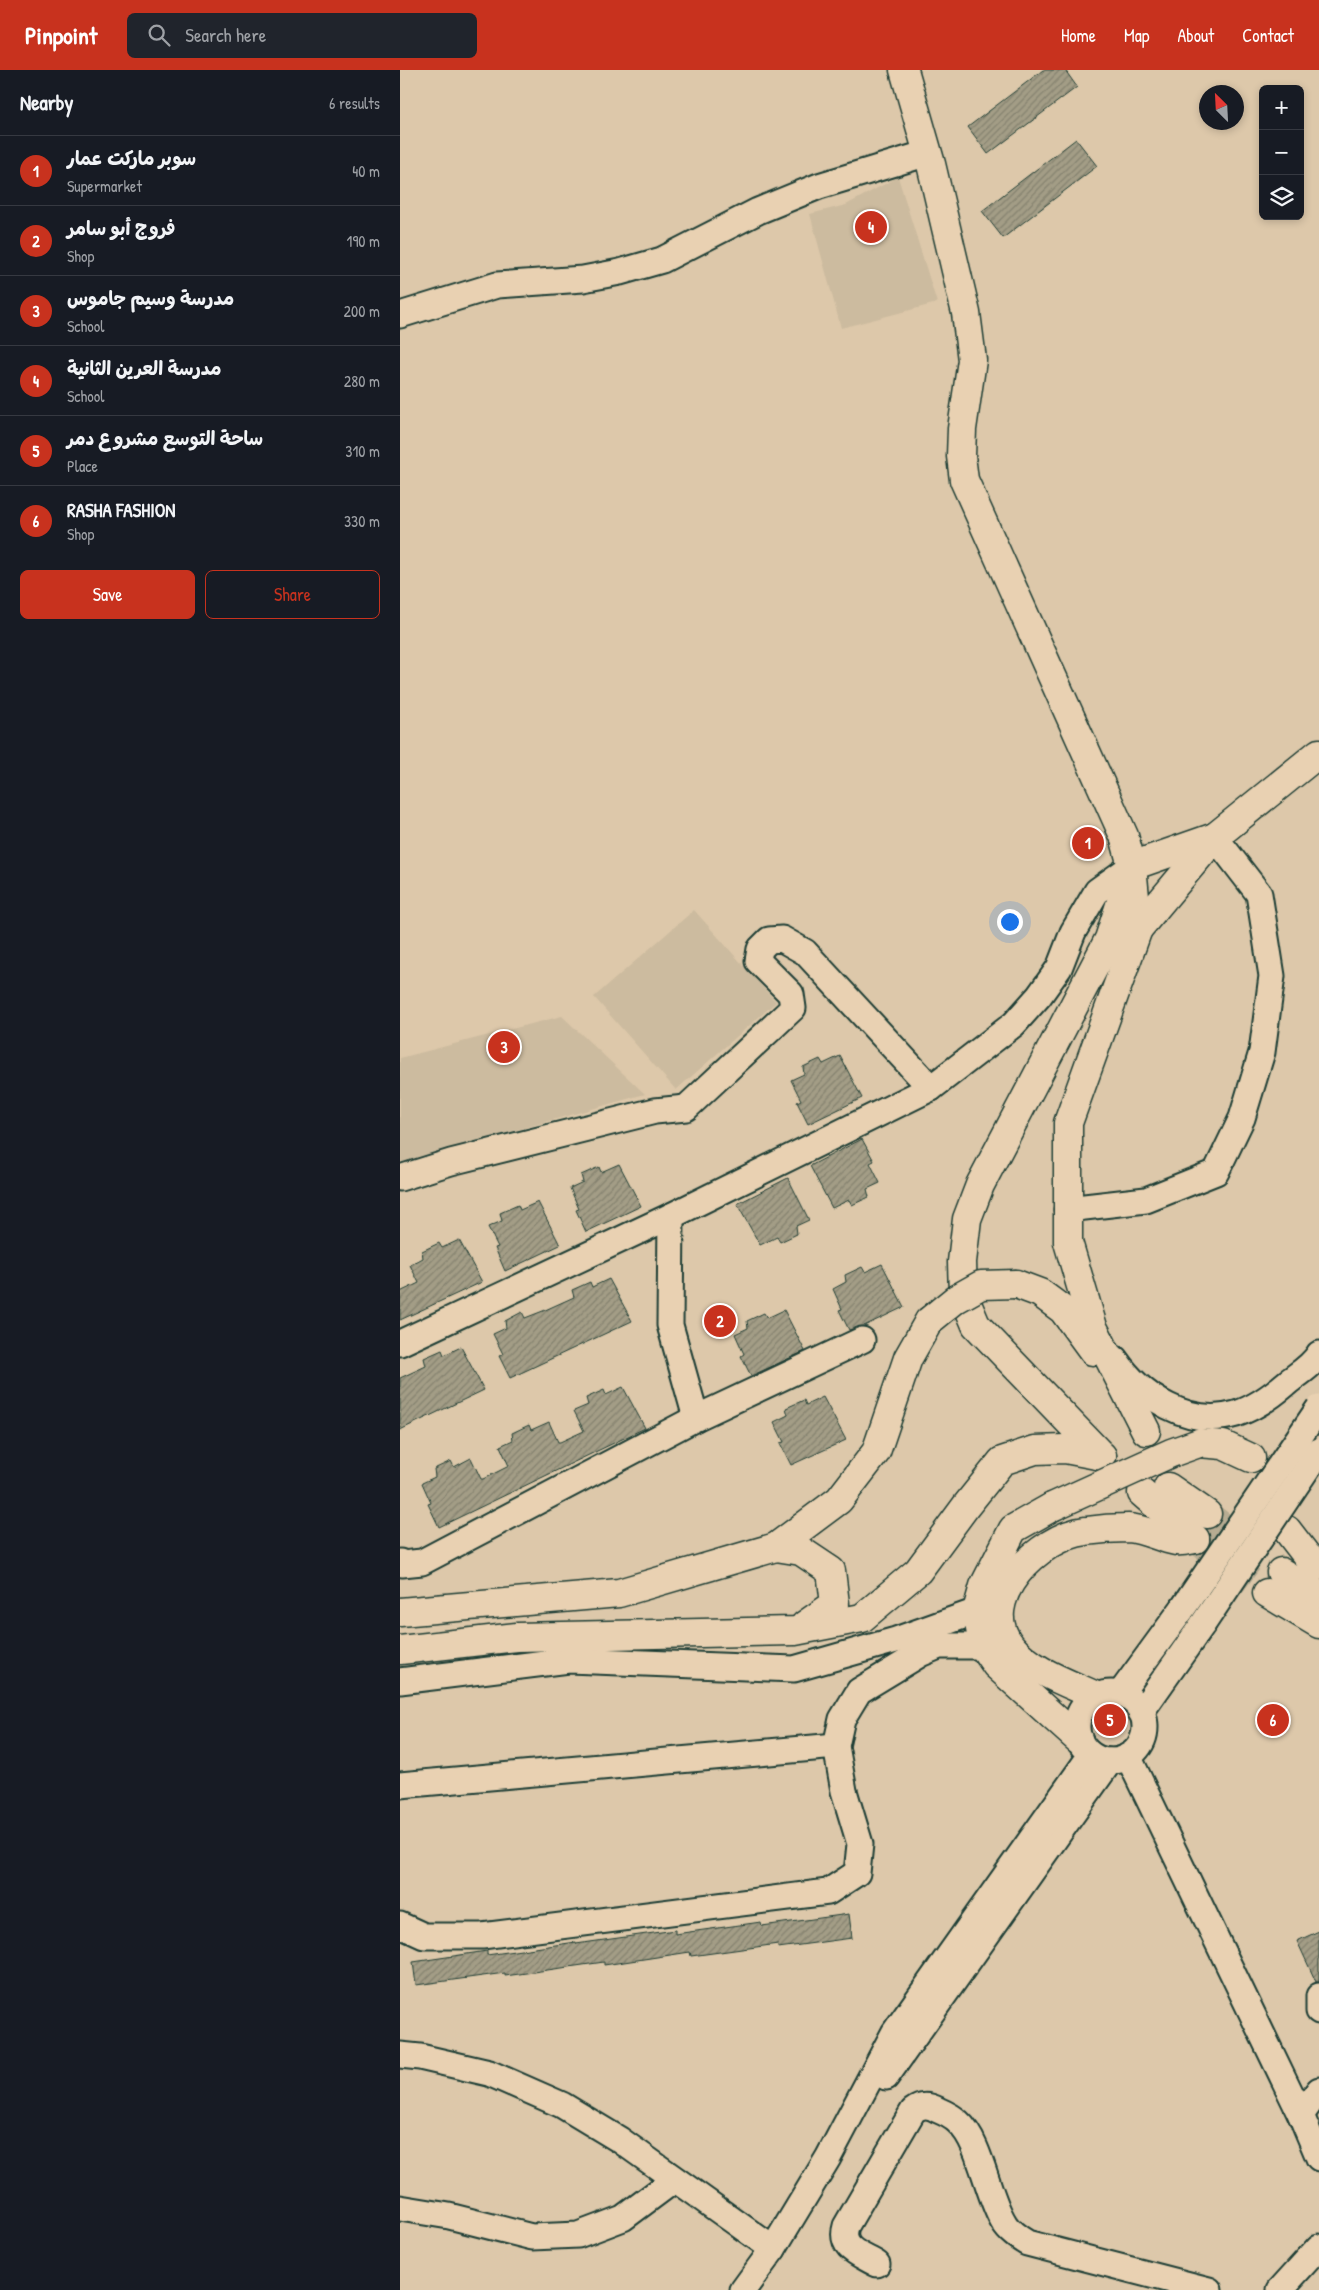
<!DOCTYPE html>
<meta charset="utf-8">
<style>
body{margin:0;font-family:"Patrick Hand","Playpen Sans Arabic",sans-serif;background:#20242c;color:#f1f3f6}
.controls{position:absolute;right:15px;top:15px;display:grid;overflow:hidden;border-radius:8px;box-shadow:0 2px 8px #0003}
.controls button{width:45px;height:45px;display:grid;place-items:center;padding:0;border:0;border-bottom:1px solid #363941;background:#171b24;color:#f1f3f6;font:25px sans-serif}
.compass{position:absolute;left:799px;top:15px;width:45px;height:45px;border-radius:50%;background:#171b24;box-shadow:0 2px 8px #0003;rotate:336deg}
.you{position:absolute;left:609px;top:851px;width:18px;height:18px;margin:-12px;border:4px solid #fff;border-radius:50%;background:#1a73e8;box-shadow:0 0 0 8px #1a73e833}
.badge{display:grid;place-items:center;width:32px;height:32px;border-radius:50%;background:#c8321e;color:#fff;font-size:16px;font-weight:700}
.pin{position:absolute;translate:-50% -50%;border:2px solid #fff;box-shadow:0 1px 5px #0006}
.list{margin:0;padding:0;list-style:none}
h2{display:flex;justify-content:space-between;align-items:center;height:65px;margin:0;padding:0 20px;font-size:21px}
h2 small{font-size:16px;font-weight:400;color:#9ea1a6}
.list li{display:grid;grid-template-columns:32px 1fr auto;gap:15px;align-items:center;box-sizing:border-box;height:70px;padding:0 20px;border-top:1px solid #363941}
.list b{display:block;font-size:19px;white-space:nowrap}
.list p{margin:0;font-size:16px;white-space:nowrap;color:#9ea1a6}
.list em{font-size:16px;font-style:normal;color:#9ea1a6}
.actions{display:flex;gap:10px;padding:15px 20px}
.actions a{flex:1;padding:11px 0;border:1px solid #c8321e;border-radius:8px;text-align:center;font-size:18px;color:#c8321e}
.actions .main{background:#c8321e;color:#fff}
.icon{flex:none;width:28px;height:28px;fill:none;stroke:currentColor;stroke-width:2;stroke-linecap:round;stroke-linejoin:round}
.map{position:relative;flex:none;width:919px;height:2220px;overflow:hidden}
header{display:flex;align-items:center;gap:30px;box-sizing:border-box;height:70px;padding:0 25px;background:#c8321e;color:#fff}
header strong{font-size:24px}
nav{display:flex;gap:28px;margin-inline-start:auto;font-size:18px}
.search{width:350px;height:45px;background:#20242c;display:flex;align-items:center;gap:12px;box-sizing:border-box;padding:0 18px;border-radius:8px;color:#9ea1a6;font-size:19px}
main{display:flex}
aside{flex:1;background:#171b24}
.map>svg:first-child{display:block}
.built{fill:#ccbb9f}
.building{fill:url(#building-hatch);stroke:#1f3d34}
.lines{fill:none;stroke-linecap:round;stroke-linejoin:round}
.major-tunnel{stroke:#b7ac92;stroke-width:28;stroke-dasharray:28 14;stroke-linecap:butt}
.minor-casing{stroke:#1f3d34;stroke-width:29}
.major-casing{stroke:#1f3d34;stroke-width:31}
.minor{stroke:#e9d1b2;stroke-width:25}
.major{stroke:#e9d1b2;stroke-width:28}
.minor-bridge-casing{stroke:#1f3d34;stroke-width:29;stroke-linecap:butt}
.major-bridge-casing{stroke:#1f3d34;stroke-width:31;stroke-linecap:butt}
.minor-bridge{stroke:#e9d1b2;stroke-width:25}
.major-bridge{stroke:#e9d1b2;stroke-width:28}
</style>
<header>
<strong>Pinpoint</strong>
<div class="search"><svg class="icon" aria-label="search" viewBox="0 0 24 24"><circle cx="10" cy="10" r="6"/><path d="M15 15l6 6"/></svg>Search here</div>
<nav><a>Home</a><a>Map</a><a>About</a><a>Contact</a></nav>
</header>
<main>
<aside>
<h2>Nearby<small>6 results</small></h2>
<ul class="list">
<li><span class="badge">1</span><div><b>سوبر ماركت عمار</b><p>Supermarket</p></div><em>40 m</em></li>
<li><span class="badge">2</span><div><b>فروج أبو سامر</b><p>Shop</p></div><em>190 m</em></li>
<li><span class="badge">3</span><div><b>مدرسة وسيم جاموس</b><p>School</p></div><em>200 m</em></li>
<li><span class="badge">4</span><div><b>مدرسة العرين الثانية</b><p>School</p></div><em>280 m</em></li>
<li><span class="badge">5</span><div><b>ساحة التوسع مشروع دمر</b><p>Place</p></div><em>310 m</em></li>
<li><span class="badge">6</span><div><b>RASHA FASHION</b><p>Shop</p></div><em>330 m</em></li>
</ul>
<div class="actions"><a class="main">Save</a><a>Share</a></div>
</aside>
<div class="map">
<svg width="919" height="2220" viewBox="0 0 919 2220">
<defs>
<pattern id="building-hatch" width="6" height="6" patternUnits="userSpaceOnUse" patternTransform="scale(1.25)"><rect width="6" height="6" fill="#a39d86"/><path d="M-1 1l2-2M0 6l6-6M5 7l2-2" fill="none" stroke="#84816e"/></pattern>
</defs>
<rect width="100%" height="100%" fill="#ddc8aa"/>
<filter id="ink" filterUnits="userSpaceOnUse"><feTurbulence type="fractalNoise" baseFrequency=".02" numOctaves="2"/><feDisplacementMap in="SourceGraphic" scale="10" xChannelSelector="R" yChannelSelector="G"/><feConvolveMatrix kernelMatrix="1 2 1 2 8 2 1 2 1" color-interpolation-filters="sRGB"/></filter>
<g filter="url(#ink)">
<g class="built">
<polygon points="498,107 537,233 441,258 410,144 446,135"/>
<polygon points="294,840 376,932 276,1020 194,927"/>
<polygon points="162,946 245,1024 0,1093 0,988"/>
</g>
<g class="building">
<polygon points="643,0 665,0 677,17 588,84 568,57"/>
<polygon points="676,69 697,96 603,168 582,141"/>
<polygon points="440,986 462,1028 408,1054 397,1032 401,1030 391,1010 404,1004 403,997 420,989 423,994"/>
<polygon points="462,1069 474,1091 470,1093 480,1113 467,1119 469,1127 452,1135 449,1130 432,1138 410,1096"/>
<polygon points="219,1094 241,1136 186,1162 176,1140 179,1139 170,1118 183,1112 181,1105 199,1097 201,1102"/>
<polygon points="388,1108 409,1150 396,1156 397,1164 380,1172 377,1167 360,1175 337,1134"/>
<polygon points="138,1132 160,1175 105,1201 95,1178 98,1177 88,1157 102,1151 100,1143 118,1135 120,1140"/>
<polygon points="59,1170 82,1212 0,1250 0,1222 19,1213 10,1195 23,1188 22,1181 39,1173 42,1178"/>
<polygon points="482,1194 504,1237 464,1256 449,1260 439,1240 442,1239 433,1219 446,1212 445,1205 462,1197 465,1202"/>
<polygon points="209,1209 232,1251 110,1308 99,1286 103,1284 93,1264 106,1258 105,1251 122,1242 125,1248 143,1241 174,1227 172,1220 190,1212 192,1217"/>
<polygon points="384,1240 405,1281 351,1306 341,1286 344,1284 335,1264 348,1258 347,1251 364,1243 367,1248"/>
<polygon points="61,1277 84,1320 0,1360 0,1308 26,1296 24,1288 42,1280 44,1285"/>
<polygon points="223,1317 245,1358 39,1457 28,1434 31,1433 22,1413 35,1407 34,1399 51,1391 54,1397 71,1388 81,1409 83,1409 109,1396 100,1376 113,1370 112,1363 129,1355 131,1360 149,1352 158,1372 160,1372 184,1361 174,1341 188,1335 186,1328 204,1320 206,1325"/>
<polygon points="423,1327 446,1370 391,1395 380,1373 384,1372 374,1352 388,1345 386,1338 404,1330 406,1335"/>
<polygon points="449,1844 452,1868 378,1878 378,1874 291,1886 290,1882 204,1895 204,1892 105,1906 105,1903 16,1915 13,1892 87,1881 87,1885 176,1872 176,1874 275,1860 275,1864 361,1852 362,1856"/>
<polygon points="919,1861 919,1912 916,1912 897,1871"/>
</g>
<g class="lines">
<g class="major-tunnel">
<polyline points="807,1444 881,1502"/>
<polyline points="795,1469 867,1523"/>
</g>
<g class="minor-casing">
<g id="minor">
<polyline points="0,245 97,215 183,209 220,202 262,190 358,141 419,116 528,83"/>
<polyline points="0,1108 51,1092 255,1041 286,1038 393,938 391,924 358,891 360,879 369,870 382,869 405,882 531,1018"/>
<polyline points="667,1139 746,1130 816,1102 842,1048 862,982 872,906 859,824 815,767"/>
<polyline points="271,1146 270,1255 296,1348"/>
<polyline points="0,1273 271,1146 531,1018 614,954 639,926 659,898 673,862 697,821 732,796"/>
<path d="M715,1289C741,1327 789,1358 836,1344C855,1338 873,1325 888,1312C898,1304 912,1296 919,1284"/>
<polyline points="0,1492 2,1494 22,1492 296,1348 462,1270"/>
<polyline points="0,1611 169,1590 394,1599 496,1570 577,1541"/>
<circle cx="711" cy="1657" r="34"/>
<polyline points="720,1624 783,1538"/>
<polyline points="741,1642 803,1554"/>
<polyline points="728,1686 901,2045 919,2088"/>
<polyline points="0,1715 436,1676"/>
<polyline points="0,1855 24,1866 82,1866 428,1822 457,1803 460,1774 444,1721 436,1676 442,1649 459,1621 520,1584 539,1576 583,1576"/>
<polyline points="919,1926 919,1941"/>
<polyline points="0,1985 20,1987 89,2003 162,2035 220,2070 373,2179"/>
<polyline points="486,2007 710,1691"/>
<polyline points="901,2045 919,2020"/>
<polyline points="0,2138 49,2146 132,2167 178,2165 223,2148 274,2110"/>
<path d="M477,2194C460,2184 439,2179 446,2156L513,2041C522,2034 529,2035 538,2040C545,2043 552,2046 558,2052C581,2072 587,2126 604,2153C609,2162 619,2168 627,2173L809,2220"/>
<polyline points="343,2220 373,2179 428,2088 494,1963 691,1685"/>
<polyline points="880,2220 919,2177"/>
</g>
</g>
<g class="major-casing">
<g id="major">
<polyline points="504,0 531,94 566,243 572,290 562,359 561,386 564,410 724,766 732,796 738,859 668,1053 668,1172 693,1257 746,1361"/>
<polyline points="732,796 815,767"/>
<polyline points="738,859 815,767 919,683"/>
<polyline points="616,1214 640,1223 663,1240 693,1281"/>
<polyline points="799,1373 823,1375 851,1388"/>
<polyline points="702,1386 576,1255 563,1224 562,1192 567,1149 580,1115 709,869 729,807"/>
<polyline points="768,1417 807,1444"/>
<polyline points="742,1423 795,1469"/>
<polyline points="652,1437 613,1459 584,1516 577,1541 583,1576 596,1595 678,1669"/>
<polyline points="887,1460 907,1486 919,1496"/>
<polyline points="376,1477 401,1481 431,1501 435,1534 405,1555"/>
<polyline points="881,1502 919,1525"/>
<polyline points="867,1523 919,1554"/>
<polyline points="0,1542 219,1523 376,1477 439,1430 476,1382 508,1288 529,1251"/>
<polyline points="0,1580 117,1567 395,1561 462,1548 518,1501 566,1436 602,1391 635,1380 665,1379 702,1386"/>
<path d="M696,1626C668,1613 631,1601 611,1576C573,1530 640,1466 686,1461C700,1459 715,1458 728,1458C745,1459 760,1468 776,1471C782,1472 789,1470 795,1469"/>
</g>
</g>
<use href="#minor" class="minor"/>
<use href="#major" class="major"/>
<g class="minor-bridge-casing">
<g id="minor-bridge">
<polyline points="783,1538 919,1338"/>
<polyline points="803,1554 919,1381"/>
</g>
</g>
<g class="major-bridge-casing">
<g id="major-bridge">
<polyline points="529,1251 556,1229 581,1215 616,1214"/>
<polyline points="652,1437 771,1383 799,1373"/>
</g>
</g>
<use href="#minor-bridge" class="minor-bridge"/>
<use href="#major-bridge" class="major-bridge"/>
</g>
</g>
</svg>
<div class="controls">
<button>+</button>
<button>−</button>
<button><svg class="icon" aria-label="layers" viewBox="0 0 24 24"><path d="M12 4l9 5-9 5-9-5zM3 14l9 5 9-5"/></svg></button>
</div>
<svg class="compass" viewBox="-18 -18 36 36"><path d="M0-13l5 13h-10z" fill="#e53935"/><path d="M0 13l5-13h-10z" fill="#9ea1a6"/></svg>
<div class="you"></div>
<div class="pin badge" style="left:688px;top:773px">1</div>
<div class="pin badge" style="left:320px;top:1251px">2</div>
<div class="pin badge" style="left:104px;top:977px">3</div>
<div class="pin badge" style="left:471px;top:157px">4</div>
<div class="pin badge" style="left:710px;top:1650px">5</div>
<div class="pin badge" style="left:873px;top:1650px">6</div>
</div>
</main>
